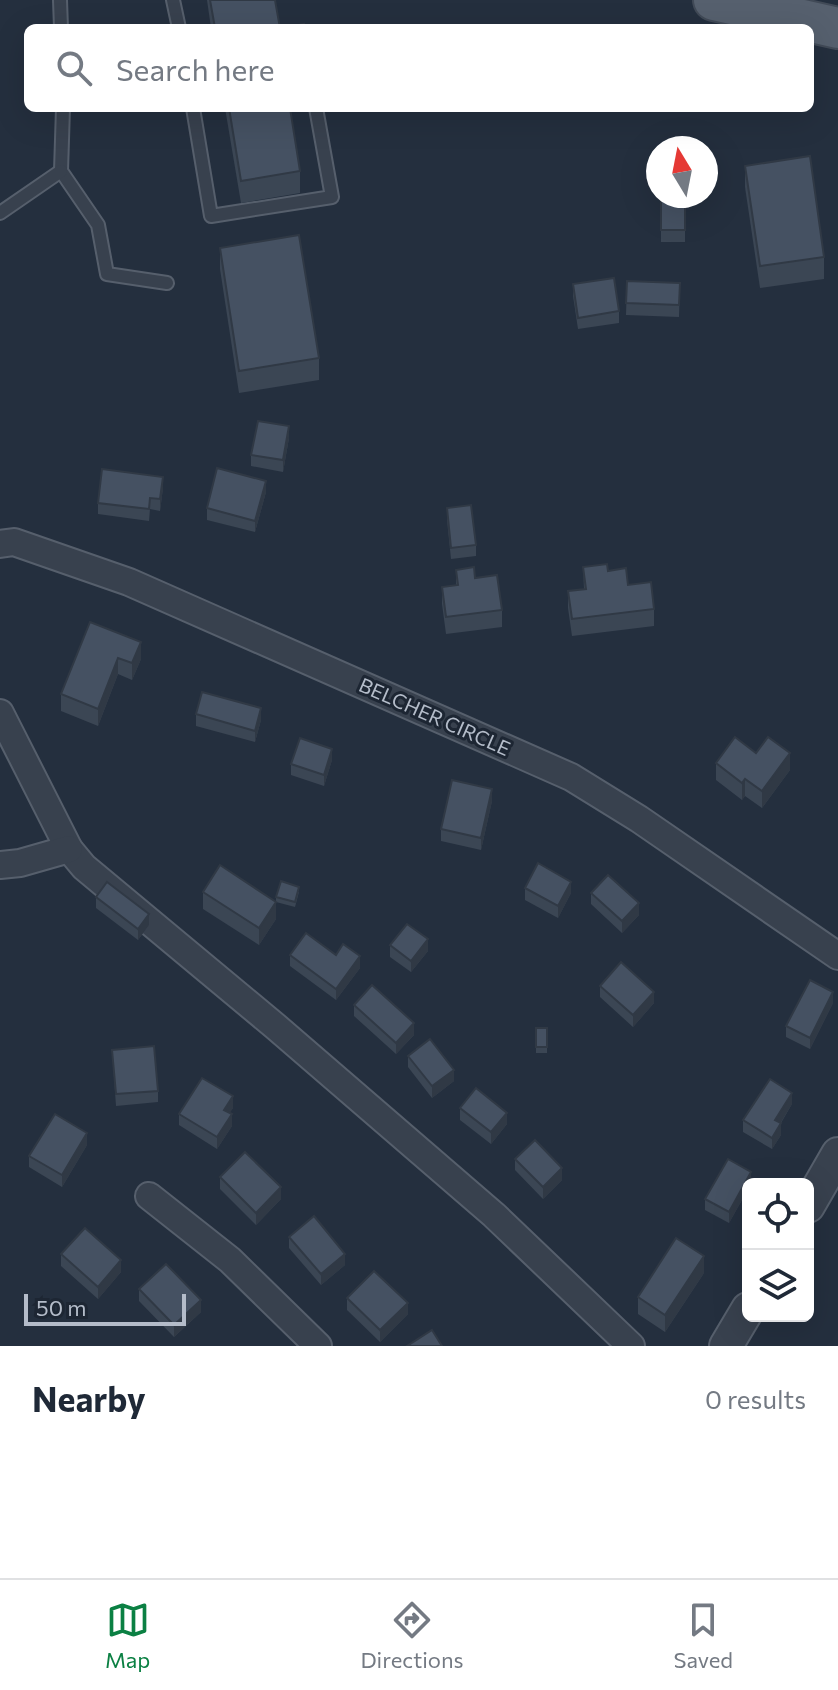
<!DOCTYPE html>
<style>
body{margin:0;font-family:Commissioner,sans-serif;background:#f2f2f3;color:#1f2937}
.controls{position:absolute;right:24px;bottom:24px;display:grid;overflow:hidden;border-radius:12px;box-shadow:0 8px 32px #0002}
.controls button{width:72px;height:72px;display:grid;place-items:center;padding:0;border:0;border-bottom:2px solid #e0e1e3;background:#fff;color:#1f2937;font:40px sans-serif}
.compass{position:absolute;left:646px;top:136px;width:72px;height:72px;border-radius:50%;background:#fff;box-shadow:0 8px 32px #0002;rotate:350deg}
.scale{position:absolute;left:24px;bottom:20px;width:162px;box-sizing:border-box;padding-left:8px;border:4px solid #b4bcc9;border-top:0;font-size:22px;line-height:28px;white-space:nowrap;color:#b4bcc9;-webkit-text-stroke:6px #1d2633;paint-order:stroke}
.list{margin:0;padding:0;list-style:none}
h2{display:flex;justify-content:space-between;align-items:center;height:104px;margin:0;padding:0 32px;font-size:34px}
h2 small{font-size:26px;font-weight:400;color:#747a83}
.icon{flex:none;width:44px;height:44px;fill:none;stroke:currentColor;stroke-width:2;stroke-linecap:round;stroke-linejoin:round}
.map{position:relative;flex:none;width:838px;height:1346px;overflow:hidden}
.search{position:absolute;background:#fff;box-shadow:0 8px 32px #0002;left:24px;right:24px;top:24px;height:88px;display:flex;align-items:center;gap:20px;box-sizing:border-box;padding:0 28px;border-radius:12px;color:#747a83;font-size:30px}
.sheet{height:232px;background:#fff}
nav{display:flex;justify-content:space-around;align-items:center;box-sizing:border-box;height:112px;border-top:2px solid #e0e1e3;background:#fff;font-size:22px;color:#747a83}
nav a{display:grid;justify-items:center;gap:4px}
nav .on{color:#0b8043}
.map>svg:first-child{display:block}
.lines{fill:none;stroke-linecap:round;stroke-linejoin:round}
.service-casing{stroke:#565f6c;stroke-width:16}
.minor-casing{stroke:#565f6c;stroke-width:30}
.tertiary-casing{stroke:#565f6c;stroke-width:36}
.primary-casing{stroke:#414a57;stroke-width:44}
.service{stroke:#38414e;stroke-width:12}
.minor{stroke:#38414e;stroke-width:26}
.tertiary{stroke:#38414e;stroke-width:32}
.primary{stroke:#56606e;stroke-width:40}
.wall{fill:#3b4654}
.shaded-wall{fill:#303945}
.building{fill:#455162;stroke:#303945;stroke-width:2}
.labels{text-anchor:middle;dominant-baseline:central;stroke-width:6;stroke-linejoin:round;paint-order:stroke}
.street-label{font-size:20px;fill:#b4bcc9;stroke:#1d2633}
</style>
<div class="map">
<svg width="838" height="1346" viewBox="0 0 838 1346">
<rect width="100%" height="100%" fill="#242f3e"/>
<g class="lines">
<g class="service-casing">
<g id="service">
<polyline points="60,0 61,28"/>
<polyline points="173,0 179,28"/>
<polyline points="63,108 61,171 98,225 107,274 167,283"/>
<polyline points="193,108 211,216 332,197 316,108"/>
<polyline points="0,213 61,171"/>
</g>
</g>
<g class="minor-casing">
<g id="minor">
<polyline points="0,544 14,542 129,582 571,777 639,819 838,956"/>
<polyline points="0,713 69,849 84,867 275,1026 494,1215 631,1346"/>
<polyline points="0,865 20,863 69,849"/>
<polyline points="149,1196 230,1260 318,1346"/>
</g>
</g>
<g class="tertiary-casing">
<g id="tertiary">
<polyline points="808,1206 838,1154"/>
<polyline points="726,1346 748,1309"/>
</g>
</g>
<g class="primary-casing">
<polyline id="primary" points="714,0 838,28"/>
</g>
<use href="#service" class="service"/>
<use href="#minor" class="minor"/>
<use href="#tertiary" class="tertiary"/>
<use href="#primary" class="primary"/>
</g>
<g class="wall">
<polygon points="207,0 275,0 280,28 211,28"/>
<polygon points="225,108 290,108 300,171 300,193 241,203"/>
<polygon points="745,166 824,257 824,279 760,288 745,187"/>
<rect x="661" y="201" width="24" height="41"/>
<polygon points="220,248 319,358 319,380 239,393 220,269"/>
<polygon points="627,281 680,283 679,317 626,315"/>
<polygon points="573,284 619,311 619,323 578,329 573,296"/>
<polygon points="289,438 283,472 251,466 251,455"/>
<polygon points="163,488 160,511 150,509 149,521 98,514 98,503"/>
<polygon points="266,492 255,532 207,520 207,508"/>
<polygon points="447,508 476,545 476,556 451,559 447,520"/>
<polygon points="583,567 608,571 628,585 654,609 654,626 572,636 568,608 568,591 584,589"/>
<polygon points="456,570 502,610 502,627 446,634 442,604 442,587 456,586"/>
<polygon points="90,622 141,659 132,680 118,674 98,726 61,711 61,694"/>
<polygon points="196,714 261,720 255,742 196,726"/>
<polygon points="756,753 790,770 762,808 745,796 742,800 716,780 716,763"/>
<polygon points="332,760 324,786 291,775 291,764"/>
<polygon points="492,801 481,850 441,841 441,829"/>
<polygon points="525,888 571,893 558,918 525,900"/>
<polygon points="203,892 276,919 259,945 203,909"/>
<polygon points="299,892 295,907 276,902 276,897"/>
<polygon points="591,893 639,915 622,933 591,904"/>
<polygon points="96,897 149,925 138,940 96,908"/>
<polygon points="390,945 428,951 411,972 390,957"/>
<polygon points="290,955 336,955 360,968 336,1000 290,966"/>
<polygon points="600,986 654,1003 633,1027 600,997"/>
<polygon points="833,1003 810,1049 786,1037 786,1026"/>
<polygon points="354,1005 414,1035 396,1054 354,1016"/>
<rect x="536" y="1028" width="11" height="25"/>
<polygon points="112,1050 158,1091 158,1102 116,1106"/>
<polygon points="408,1056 454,1081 432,1098 408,1067"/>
<polygon points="792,1104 781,1123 781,1135 772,1149 743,1132 743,1120"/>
<polygon points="233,1108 229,1113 232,1126 217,1149 179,1125 179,1114"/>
<polygon points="460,1108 507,1124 491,1144 460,1120"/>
<polygon points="87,1145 62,1187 29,1167 29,1156"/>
<polygon points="515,1159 562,1180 543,1199 515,1170"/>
<polygon points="220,1177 281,1199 256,1225 220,1189"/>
<polygon points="751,1184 729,1223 705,1210 705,1199"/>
<polygon points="289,1237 345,1265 321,1285 289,1248"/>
<polygon points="61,1254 121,1272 98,1299 61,1266"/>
<polygon points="704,1273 665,1332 638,1314 638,1297"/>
<polygon points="139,1289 201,1312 174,1337 139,1301"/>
<polygon points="347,1298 408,1314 380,1342 347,1310"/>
</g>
<g class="shaded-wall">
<polygon points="289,426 289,438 283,472 283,460"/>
<polygon points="163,477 163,488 160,511 160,499"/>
<polygon points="266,481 266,492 255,532 255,521"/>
<polygon points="141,642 141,659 132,680 132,663"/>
<polygon points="118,658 118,674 98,726 98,709"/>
<polygon points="261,708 261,720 255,742 255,731"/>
<polygon points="332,749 332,760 324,786 324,775"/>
<polygon points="790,753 790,770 762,808 762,791"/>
<polygon points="745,779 745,796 742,800 742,783"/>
<polygon points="492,789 492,801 481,850 481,838"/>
<polygon points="571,882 571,893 558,918 558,906"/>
<polygon points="276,902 276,919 259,945 259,928"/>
<polygon points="639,903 639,915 622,933 622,921"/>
<polygon points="149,914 149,925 138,940 138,929"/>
<polygon points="428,939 428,951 411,972 411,961"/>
<polygon points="360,956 360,968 336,1000 336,989"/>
<polygon points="654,992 654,1003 633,1027 633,1015"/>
<polygon points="833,992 833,1003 810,1049 810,1038"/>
<polygon points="414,1023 414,1035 396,1054 396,1043"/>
<polygon points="454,1070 454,1081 432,1098 432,1086"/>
<polygon points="792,1093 792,1104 775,1132 775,1120"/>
<polygon points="233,1096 233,1108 224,1122 224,1110"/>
<polygon points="507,1113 507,1124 491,1144 491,1132"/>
<polygon points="232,1114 232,1126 217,1149 217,1137"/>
<polygon points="781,1123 781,1135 772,1149 772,1138"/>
<polygon points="87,1133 87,1145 62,1187 62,1175"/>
<polygon points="562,1168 562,1180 543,1199 543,1187"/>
<polygon points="751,1172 751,1184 748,1184 748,1189 729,1223 729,1212"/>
<polygon points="281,1187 281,1199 256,1225 256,1213"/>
<polygon points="345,1254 345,1265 321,1285 321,1274"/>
<polygon points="704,1256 704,1273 665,1332 665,1315"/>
<polygon points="121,1260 121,1272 98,1299 98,1287"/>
<polygon points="201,1300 201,1312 174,1337 174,1325"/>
<polygon points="408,1303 408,1314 380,1342 380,1330"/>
</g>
<g class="building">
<polygon points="210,0 275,0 280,28 215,28"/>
<polygon points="304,24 305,28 282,28"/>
<polygon points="229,108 290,108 300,171 241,181"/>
<polygon points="810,156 824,257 760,266 745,166"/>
<rect x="661" y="201" width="24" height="29"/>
<polygon points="299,235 319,358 239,371 220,248"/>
<polygon points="614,278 619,311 578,318 573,284"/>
<polygon points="627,281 680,283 679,305 626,303"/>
<polygon points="258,421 289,426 283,460 251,455"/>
<polygon points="217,468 266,481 255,521 207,508"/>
<polygon points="102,469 163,477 160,499 150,498 149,509 98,503"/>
<polygon points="471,505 476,545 451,548 447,508"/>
<polygon points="607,564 608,571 626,568 628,585 651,582 654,609 572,619 568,591 586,589 583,567"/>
<polygon points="474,567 475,578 497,575 502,610 446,617 442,587 458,585 456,570"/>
<polygon points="90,622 141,642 132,663 118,658 98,709 61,694"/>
<polygon points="202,692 261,708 255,731 196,714"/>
<polygon points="735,737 756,753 768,737 790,753 762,791 745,779 742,783 716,763"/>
<polygon points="300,738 332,749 324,775 291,764"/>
<polygon points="452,780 492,789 481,838 441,829"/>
<polygon points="538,863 571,882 558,906 525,888"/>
<polygon points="220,865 276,902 259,928 203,892"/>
<polygon points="608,875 639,903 622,921 591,893"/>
<polygon points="281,881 299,887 295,902 276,897"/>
<polygon points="107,882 149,914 138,929 96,897"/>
<polygon points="407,924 428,939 411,961 390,945"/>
<polygon points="306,933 336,955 343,944 360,956 336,989 290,955"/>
<polygon points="621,962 654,992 633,1015 600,986"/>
<polygon points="810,980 833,992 810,1038 786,1026"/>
<polygon points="372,985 414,1023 396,1043 354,1005"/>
<rect x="536" y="1028" width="11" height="19"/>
<polygon points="430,1039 454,1070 432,1086 408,1056"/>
<polygon points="154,1046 158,1091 116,1094 112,1050"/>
<polygon points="202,1078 233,1096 224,1110 232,1114 217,1137 179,1114"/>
<polygon points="770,1079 792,1093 775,1120 781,1123 772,1138 743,1120"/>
<polygon points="476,1088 507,1113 491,1132 460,1108"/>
<polygon points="55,1114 87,1133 62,1175 29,1156"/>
<polygon points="535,1140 562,1168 543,1187 515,1159"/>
<polygon points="245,1152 281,1187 256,1213 220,1177"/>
<polygon points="728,1159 751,1172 729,1212 705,1199"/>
<polygon points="314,1216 345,1254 321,1274 289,1237"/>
<polygon points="85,1228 121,1260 98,1287 61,1254"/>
<polygon points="676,1238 704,1256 665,1315 638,1297"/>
<polygon points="166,1264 201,1300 174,1325 139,1289"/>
<polygon points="374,1271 408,1303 380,1330 347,1298"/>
<polygon points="432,1330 442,1346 407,1346"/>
</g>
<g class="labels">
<g class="street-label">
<text transform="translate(435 716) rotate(24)">BELCHER CIRCLE</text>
</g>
</g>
</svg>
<div class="controls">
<button><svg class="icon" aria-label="locate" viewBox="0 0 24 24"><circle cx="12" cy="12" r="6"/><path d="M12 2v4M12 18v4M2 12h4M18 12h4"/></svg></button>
<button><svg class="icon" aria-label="layers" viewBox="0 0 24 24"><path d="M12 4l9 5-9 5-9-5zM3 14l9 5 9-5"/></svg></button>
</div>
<svg class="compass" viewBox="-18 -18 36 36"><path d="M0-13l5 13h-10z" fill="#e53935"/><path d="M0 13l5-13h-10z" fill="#747a83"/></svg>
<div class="scale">50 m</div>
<div class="search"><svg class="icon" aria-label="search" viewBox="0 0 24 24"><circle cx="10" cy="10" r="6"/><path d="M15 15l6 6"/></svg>Search here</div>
</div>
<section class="sheet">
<h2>Nearby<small>0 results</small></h2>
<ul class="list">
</ul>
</section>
<nav>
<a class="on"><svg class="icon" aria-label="map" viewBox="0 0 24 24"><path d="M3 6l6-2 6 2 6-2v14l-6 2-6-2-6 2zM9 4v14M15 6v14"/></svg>Map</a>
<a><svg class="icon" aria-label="directions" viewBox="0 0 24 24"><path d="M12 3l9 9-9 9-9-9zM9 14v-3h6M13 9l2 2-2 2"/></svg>Directions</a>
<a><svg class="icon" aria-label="saved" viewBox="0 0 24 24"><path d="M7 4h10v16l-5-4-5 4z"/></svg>Saved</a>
</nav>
